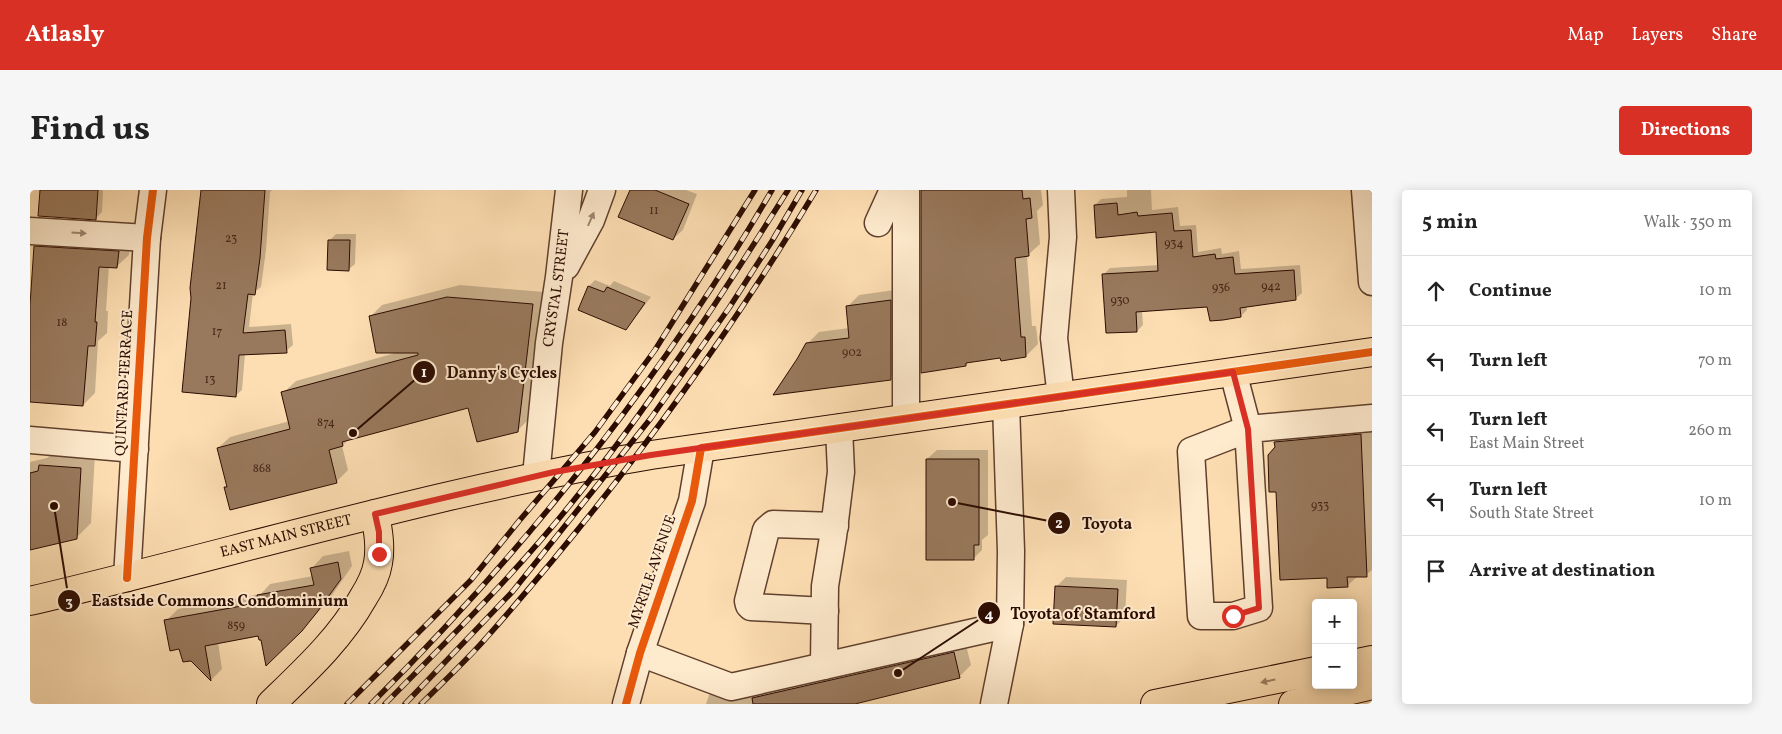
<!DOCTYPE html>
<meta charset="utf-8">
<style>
body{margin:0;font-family:Vollkorn,serif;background:#f6f6f6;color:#222}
.controls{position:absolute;right:15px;bottom:15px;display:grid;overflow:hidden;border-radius:5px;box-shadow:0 2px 12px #0003}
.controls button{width:45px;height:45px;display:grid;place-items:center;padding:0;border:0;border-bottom:1px solid #e0e0e0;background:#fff;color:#222;font:25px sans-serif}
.stop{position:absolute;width:15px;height:15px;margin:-11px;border:4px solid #d93025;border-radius:50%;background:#fff}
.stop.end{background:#d93025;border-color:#fff;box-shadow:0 1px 5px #0008}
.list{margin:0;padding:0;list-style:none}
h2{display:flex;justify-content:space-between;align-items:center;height:65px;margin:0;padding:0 20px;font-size:21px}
h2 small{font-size:16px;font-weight:400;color:#767676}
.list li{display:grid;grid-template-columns:32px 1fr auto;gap:15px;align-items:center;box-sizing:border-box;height:70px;padding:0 20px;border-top:1px solid #e0e0e0}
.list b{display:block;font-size:19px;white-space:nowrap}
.list p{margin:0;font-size:16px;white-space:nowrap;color:#767676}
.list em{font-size:16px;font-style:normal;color:#767676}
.icon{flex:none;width:28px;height:28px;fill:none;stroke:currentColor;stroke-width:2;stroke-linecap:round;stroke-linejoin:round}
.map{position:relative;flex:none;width:1342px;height:514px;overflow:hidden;border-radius:5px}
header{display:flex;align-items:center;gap:30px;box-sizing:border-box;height:70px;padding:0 25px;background:#d93025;color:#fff}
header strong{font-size:24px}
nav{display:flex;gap:28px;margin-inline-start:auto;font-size:18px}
.intro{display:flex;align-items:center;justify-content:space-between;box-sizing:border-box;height:120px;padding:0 30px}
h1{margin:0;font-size:35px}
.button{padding:12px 22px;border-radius:5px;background:#d93025;color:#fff;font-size:18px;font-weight:700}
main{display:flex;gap:30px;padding:0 30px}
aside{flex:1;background:#fff;border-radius:5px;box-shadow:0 2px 12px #0003}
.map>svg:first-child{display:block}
.shadow{fill:#0003}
.building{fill:#99795d;stroke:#2c0c01}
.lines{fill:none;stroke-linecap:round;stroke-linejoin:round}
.minor-casing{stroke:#60402d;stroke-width:29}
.major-casing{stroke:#2c0c01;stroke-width:30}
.highway-casing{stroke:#2c0c01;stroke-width:30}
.minor{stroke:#feeacd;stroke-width:26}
.major{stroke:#fddeb2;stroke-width:28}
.highway{stroke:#fddeb2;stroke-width:28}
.rail-casing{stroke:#2c0c01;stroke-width:5.5}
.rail{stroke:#feeacd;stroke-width:4;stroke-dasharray:11;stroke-linecap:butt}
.cycleway-casing{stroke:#feeacd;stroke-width:11}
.cycleway{stroke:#e8590c;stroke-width:8}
.oneway{fill:#a08671}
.oneway2{fill:#9f8062}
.route{stroke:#d93025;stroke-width:6}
.labels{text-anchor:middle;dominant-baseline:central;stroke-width:4;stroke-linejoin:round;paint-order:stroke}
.number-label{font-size:12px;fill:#472718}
.street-label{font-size:15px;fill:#2c0c01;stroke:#feeacd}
.leader{fill:none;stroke:#2c0c01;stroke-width:2}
.callout-dot{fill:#2c0c01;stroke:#feeacd;stroke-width:2}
.mark-label{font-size:15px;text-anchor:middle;font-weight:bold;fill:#fff}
.callout-label{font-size:16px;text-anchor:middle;font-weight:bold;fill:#2c0c01;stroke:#feeacd;stroke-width:4;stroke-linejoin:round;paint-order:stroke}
</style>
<header>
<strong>Atlasly</strong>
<nav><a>Map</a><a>Layers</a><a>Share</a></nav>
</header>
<div class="intro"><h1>Find us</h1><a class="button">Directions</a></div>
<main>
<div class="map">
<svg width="1342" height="514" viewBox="0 0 1342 514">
<rect width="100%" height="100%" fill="#fddeb2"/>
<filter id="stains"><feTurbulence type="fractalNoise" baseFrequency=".004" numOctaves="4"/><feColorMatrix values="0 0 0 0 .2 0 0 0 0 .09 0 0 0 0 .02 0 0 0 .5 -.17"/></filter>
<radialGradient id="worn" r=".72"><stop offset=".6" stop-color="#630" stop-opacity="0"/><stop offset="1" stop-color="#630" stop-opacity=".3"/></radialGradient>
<g class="shadow">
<polygon points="11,0 73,0 72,22 65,29"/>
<polygon points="172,0 242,0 240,2 236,60 231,97 223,103 219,137 261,134 263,155 256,161 215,164 212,200 205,206"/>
<polygon points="601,0 656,0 667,4 653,40 643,49"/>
<polygon points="892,0 1011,0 1013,15 1007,21 1010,54 997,66 1002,136 1006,136 1008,154 996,166 971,166 939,171 936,175"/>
<polygon points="1097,0 1121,0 1122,20 1148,17 1150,36 1166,35 1168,62 1191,58 1192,64 1209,61 1211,79 1270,75 1272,103 1265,109 1216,116 1217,120 1211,126 1178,116 1112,120 1113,135 1107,141 1074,84 1080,78 1129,75 1127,40 1068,46 1065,15 1071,9 1097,7"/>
<polygon points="306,44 326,44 325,74 318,80 300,50"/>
<polygon points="17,45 100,50 99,65 87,76 79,76 76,121 78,121 77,143 68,151 65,203 53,215 0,211 0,134 5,57"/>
<polygon points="565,90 580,96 584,91 621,107 596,139 559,96"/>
<polygon points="430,95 514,102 499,229 487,241 439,217 320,248 312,256 318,280 306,292 195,298 198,296 188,258 200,247 260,231 254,202 266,191 369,162 340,127 352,115"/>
<polygon points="872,99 872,177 860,188 777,154 789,142 819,138 817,117 829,105"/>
<polygon points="1342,233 1342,380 1336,385 1328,386 1317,396 1298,387 1246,257 1246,252 1257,240"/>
<polygon points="907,260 958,260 958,345 952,350 952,360 943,369 897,269"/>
<polygon points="25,261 65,264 61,333 46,348 0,358 0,272 17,268"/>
<polygon points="319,361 322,376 300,408 283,428 236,473 232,449 229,444 188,452 192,479 181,490 150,458 136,431 148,419 231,404 240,394 283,386 282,378 293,366"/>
<polygon points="1036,387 1097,390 1095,426 1086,436 1027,396"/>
<polygon points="935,451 941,475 930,486 820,514 676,514 679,505 690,493"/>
</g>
<g class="building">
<polygon points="10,0 68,0 66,30 8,26"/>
<polygon points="171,0 235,0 230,68 225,105 218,104 213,143 255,140 257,163 209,165 206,207 152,202 161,108 160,98"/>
<polygon points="600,0 625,0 659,14 643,50 588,27"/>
<polygon points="891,0 992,0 993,9 1000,8 1002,28 996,29 999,66 985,68 991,147 995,147 996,167 971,171 970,168 936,173 936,176 891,183"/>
<polygon points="1087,13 1088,25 1107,22 1108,26 1142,23 1144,41 1161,40 1163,67 1185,64 1186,69 1203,67 1205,84 1264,80 1266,110 1210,118 1211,127 1193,130 1180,131 1177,117 1106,122 1107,142 1076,143 1072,84 1128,81 1126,42 1066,48 1064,15"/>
<polygon points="298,50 320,50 319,81 297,80"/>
<polygon points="4,56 89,61 87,78 69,77 65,132 67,132 65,156 58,156 53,216 0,212 0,115"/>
<polygon points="558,96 574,102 577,97 615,113 596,140 548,120"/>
<polygon points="417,107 503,114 488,242 447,252 438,218 312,252 313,256 299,260 307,293 200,320 194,297 197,297 187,258 260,239 251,202 388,165 388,163 346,163 339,126"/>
<polygon points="861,110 861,190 743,205 767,169 776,153 819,148 816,116"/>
<polygon points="1331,244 1337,387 1317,387 1318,397 1297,398 1297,388 1250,390 1246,302 1239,302 1238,265 1245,257 1244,252"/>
<polygon points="896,269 949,269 949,355 944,355 944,370 896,370"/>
<polygon points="9,275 51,278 47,349 0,360 0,283 8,281"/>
<polygon points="308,372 311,389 288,421 272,441 236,476 231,450 229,450 228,446 175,456 181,491 161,471 153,472 149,459 140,461 134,430 228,413 227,405 284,395 280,378"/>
<polygon points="1025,396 1088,399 1086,437 1023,434"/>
<polygon points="924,462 930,488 825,514 723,514 722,508"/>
</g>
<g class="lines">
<g class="minor-casing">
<g id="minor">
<polyline points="876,0 876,229"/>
<polyline points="1335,0 1342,92"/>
<polyline points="848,33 863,0"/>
<polyline points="0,41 117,48"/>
<polyline points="536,76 561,30 572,0"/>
<polyline points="1203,182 1218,239 1229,418 1203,426 1171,426 1161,261 1218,239 1342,228"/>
<polyline points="1031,207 1024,148 1033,47 1031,0"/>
<polyline points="0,250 105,259"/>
<path id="s1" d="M506,286L519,153L529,87L539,0"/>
<polyline points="97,388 117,48 123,0"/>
<polyline points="795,421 721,417 719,415 718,411 736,340 743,334 805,336"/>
<polyline points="610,463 701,497 980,434"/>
<polyline points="794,476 795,396 803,347 811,282 809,238"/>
<polyline points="596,514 610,463 662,311 671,258"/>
<polyline points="964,514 980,434 981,361 976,214"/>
</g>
</g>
<g class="major-casing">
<g id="major">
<path id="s2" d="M0,411C207,362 411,300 621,265L1342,162"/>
<path d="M241,514C275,481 310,449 333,408C340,397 346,386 348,373C351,357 348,340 345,324"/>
</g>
</g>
<g class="highway-casing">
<g id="highway">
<polyline points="1323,474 1342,470"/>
<polyline points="1125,514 1286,481"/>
<polyline points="1263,514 1342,495"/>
</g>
</g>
<use href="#minor" class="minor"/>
<use href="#major" class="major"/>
<use href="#highway" class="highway"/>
<g class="rail-casing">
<g id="rail">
<polyline points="317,514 441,390 489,331 565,242 625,160 725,0"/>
<path d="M341,514C494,361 633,187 742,0"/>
<path d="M355,514C417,451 480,389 536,320C618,219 689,110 758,0"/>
<polyline points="375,514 483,401 621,228 699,118 742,51 772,0"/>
<path d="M391,514C413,492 437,470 457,447C580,308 691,159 786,0"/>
</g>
</g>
<use href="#rail" class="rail"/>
<g class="cycleway-casing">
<g id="cycleway">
<polyline points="97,388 117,48 123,0"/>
<polyline points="596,514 610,463 662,311 671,258 1342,162"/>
</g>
</g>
<use href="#cycleway" class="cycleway"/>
</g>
<defs><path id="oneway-solid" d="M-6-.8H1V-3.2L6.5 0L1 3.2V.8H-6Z" transform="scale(1.25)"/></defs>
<g class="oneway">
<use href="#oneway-solid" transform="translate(561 29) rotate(-66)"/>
<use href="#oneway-solid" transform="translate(49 43) rotate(4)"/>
</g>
<use class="oneway2" href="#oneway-solid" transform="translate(1238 491) rotate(168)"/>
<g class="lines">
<polyline class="route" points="349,364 349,342 345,324 524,282 621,265 1203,182 1218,239 1229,418 1203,426"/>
</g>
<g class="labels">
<g class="number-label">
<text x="624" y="21">11</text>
<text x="201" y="49">23</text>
<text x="1144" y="54">934</text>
<text x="191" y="96">21</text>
<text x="1241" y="97">942</text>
<text x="1191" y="98">936</text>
<text x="1090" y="111">930</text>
<text x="32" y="133">18</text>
<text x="187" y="142">17</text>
<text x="822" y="163">902</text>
<text x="180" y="190">13</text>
<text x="296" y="233">874</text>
<text x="232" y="279">868</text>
<text x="1290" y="316">933</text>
<text x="206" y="436">859</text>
</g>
<g class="street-label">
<text stroke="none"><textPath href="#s1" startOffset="189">CRYSTAL STREET</textPath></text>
<text transform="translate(95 193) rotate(-87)">QUINTARD TERRACE</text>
<text stroke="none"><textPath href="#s2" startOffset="264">EAST MAIN STREET</textPath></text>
<text transform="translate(623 382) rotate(-71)">MYRTLE AVENUE</text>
</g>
</g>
<path class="leader" d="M323 243L394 182M922 312L1029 333M24 316L39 411M868 483L959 423"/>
<g class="callout-dot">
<circle cx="323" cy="243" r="5"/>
<circle cx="922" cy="312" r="5"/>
<circle cx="24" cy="316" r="5"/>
<circle cx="868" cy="483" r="5"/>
<circle cx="394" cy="182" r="12"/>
<circle cx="1029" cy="333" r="12"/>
<circle cx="39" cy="411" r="12"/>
<circle cx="959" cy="423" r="12"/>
</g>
<g class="mark-label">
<text x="394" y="187">1</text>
<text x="1029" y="338">2</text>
<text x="39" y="416">3</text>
<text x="959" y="429">4</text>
</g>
<g class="callout-label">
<text x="472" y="188">Danny's Cycles</text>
<text x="1077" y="339">Toyota</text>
<text x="190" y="416">Eastside Commons Condominium</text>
<text x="1053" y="429">Toyota of Stamford</text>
</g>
<rect width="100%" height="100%" filter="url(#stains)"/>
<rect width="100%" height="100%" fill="url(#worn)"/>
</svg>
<div class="controls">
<button>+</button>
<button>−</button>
</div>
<div class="stop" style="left:1203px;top:426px"></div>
<div class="stop end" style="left:349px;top:364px"></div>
</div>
<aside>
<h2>5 min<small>Walk · 350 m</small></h2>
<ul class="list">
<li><svg class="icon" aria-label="ahead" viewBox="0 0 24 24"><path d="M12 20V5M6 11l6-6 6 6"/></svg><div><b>Continue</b></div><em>10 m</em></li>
<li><svg class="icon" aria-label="left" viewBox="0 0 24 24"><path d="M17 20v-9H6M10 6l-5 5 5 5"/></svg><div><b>Turn left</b></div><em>70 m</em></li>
<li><svg class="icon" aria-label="left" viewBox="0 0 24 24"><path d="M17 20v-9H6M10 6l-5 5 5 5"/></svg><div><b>Turn left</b><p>East Main Street</p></div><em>260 m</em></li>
<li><svg class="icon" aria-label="left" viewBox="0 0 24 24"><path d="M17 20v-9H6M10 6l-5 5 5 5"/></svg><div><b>Turn left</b><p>South State Street</p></div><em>10 m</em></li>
<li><svg class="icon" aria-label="arrive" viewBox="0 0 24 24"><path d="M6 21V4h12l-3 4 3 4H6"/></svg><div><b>Arrive at destination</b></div></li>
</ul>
</aside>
</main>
